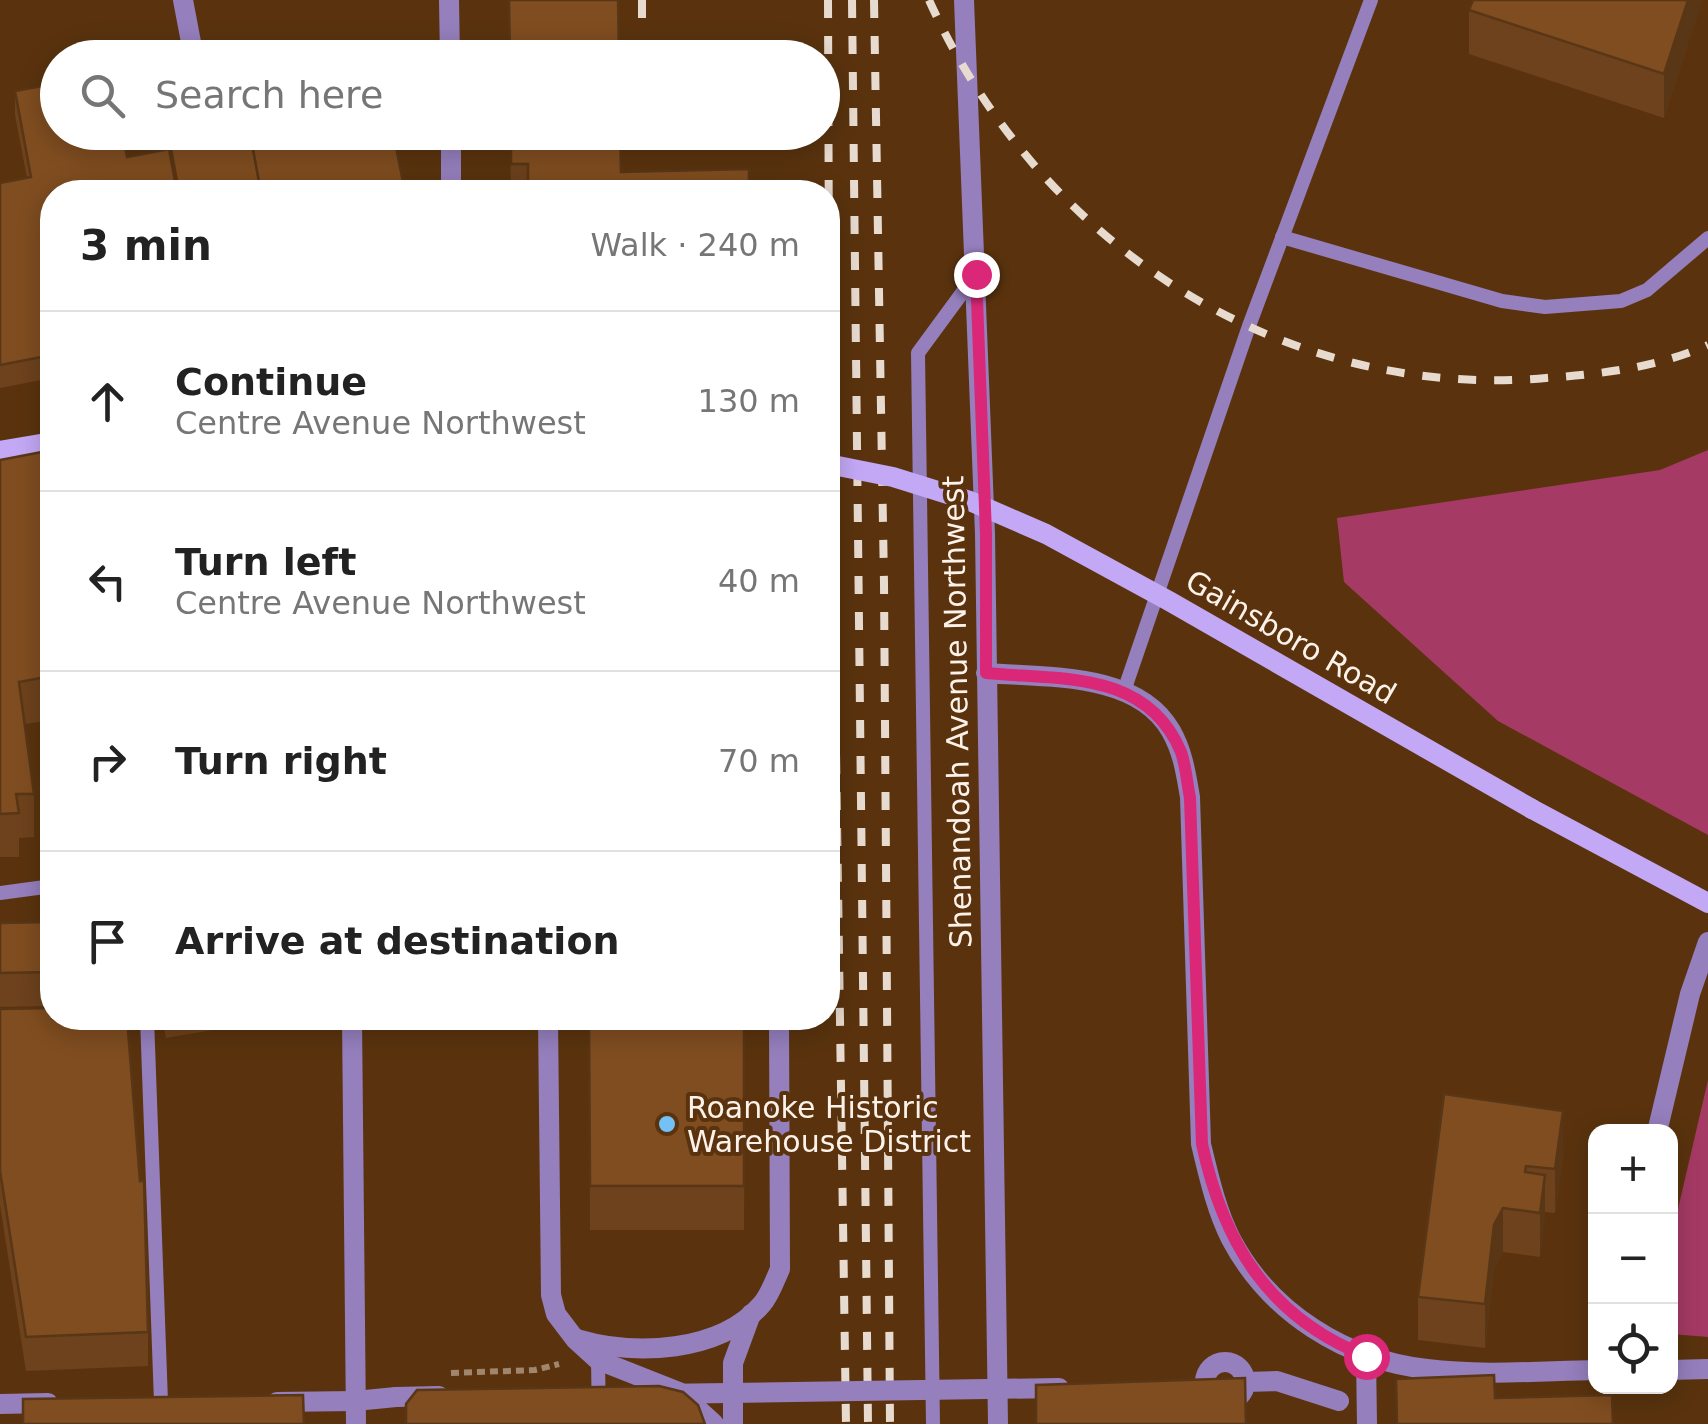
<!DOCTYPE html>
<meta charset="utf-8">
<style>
body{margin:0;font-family:"DejaVu Sans",sans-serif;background:#f6f6f6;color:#222}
.controls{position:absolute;right:30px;bottom:30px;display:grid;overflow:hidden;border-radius:20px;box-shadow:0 5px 25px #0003}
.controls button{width:90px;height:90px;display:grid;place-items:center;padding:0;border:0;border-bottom:2px solid #e0e0e0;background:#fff;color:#222;font:50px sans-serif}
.stop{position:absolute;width:30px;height:30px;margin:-22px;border:8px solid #db2777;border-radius:50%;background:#fff}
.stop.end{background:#db2777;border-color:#fff;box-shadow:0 2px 10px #0008}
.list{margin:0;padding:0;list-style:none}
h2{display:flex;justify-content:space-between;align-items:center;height:130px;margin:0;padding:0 40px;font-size:42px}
h2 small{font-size:32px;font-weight:400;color:#767676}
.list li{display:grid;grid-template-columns:65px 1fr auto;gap:30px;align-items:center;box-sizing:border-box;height:180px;padding:0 40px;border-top:2px solid #e0e0e0}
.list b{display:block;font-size:38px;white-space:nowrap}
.list p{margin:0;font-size:32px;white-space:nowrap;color:#767676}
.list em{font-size:32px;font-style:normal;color:#767676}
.icon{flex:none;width:55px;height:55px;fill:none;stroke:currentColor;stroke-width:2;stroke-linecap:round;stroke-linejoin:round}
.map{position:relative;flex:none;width:1708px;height:1424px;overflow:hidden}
.search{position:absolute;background:#fff;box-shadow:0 5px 25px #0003;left:40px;top:40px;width:800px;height:110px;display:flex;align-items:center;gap:25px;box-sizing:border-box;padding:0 35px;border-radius:55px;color:#767676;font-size:38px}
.panel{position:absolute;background:#fff;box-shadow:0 5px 25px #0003;left:40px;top:180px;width:800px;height:850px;border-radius:40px}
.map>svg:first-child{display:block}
.green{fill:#a53a64}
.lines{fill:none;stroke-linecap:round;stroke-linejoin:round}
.path{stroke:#a1866e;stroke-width:6;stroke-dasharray:8 5;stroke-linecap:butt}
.service{stroke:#957fbd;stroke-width:14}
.pedestrian{stroke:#957fbd;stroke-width:20}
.minor{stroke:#957fbd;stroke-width:20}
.tertiary{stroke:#957fbd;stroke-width:20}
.secondary{stroke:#c3a8f6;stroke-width:20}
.rail{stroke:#e7dace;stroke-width:8;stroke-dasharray:18 18;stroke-linecap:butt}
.pedestrian-bridge{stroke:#957fbd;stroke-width:20}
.secondary-bridge{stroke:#c3a8f6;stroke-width:20}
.wall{fill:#6d421c}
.shaded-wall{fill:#593616}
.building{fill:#7f4d20;stroke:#593616;stroke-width:2.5}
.route{stroke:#db2777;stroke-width:12}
.poi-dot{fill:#73c1f5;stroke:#5a330e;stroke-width:4}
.labels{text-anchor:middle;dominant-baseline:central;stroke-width:8;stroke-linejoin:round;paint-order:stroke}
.street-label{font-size:30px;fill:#fcf2ea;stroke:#5a330e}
.poi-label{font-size:30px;fill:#fcf2ea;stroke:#5a330e;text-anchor:start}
</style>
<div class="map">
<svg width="1708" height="1424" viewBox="0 0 1708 1424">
<rect width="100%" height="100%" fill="#5a330e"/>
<g class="green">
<polygon points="1708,450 1708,835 1498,721 1344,582 1337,518 1660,470"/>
<polygon points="1708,1080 1708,1337 1671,1334 1671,1239"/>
</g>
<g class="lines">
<polyline class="path" points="451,1373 535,1370 559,1364"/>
<g class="service">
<polyline points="1282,237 1502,301 1545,307 1621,301 1647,290 1708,238"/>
<polyline points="1124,691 1249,326 1371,0"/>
<polyline points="0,893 52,886"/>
<polyline points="147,1018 161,1402"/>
<polyline points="598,1360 599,1424"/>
<polyline points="933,1424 918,353 976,274"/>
</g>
<g class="pedestrian">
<circle cx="1225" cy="1382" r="20"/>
<polyline points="1245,1382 1277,1381 1339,1401"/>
<polyline points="355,1401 396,1397"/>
</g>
<g class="minor">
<polyline points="449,0 450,58"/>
<polyline points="451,132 451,192"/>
<path d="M986,673C1045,678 1137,671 1171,731C1183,752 1186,774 1190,797L1201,1144C1209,1177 1216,1209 1231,1239C1270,1313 1346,1360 1427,1369C1482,1376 1540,1371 1596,1370"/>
<polyline points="548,1018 551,1295 556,1314 575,1339 598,1360 679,1392 714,1424"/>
<polyline points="1657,1132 1690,994 1708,942"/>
<path d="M577,1339C635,1356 720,1353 762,1304C770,1295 775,1280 780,1269L779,1018"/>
<polyline points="1366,1356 1367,1424"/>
<polyline points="1670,1370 1708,1369"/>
<polyline points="277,1402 355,1401"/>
<polyline points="0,1404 48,1403"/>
<polyline points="733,1424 733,1363 751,1314"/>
</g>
<g class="tertiary">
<polyline points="183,0 194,58"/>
<polyline points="964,0 985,534 998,1424"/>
<polyline points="352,1018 356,1424"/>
</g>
<g class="secondary">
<polyline points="0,451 52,442"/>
<polyline points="1532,809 1708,903"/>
</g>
<g class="rail">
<polyline points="642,0 642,18"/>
<polyline points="828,0 829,281 846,1424"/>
<polyline points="852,0 868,1424"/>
<polyline points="874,0 884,583 890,1424"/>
<path d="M929,0C1037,241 1278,401 1546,378C1601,374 1656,368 1708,345"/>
</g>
<g class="pedestrian-bridge">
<polyline points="658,1394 1059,1388"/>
<polyline points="396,1397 439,1396"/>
</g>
<polyline class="secondary-bridge" points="828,464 893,477 970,501 1046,534 1169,601 1532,809"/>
</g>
<g class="wall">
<polygon points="1702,0 1664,118 1469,54 1469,10"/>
<polygon points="15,91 127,157 169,149 169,138 405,192 52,192 52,378 0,388 0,183 27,178 15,115"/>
<polygon points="510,132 621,172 749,192 511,192"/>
<polygon points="52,450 52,720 25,724 34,794 34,837 19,838 19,857 0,857 0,460"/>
<polygon points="52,922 52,1006 0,1007 0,923"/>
<polygon points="0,1009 148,1332 148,1366 26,1371 0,1205"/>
<polygon points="162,1018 294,1018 293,1025 254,1030 253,1023 166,1038"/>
<polygon points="589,1018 745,1018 744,1230 590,1230"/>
<polygon points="1444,1094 1563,1155 1555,1213 1545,1212 1540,1257 1503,1252 1494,1269 1485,1348 1418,1340 1418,1297"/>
</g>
<g class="shaded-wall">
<polygon points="1688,0 1702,0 1664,118 1664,74"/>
<polygon points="1563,1111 1563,1155 1555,1213 1555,1169"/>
<polygon points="1545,1175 1545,1219 1540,1257 1540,1213"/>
<polygon points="1503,1208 1503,1252 1494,1269 1485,1348 1485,1304 1494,1225"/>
</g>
<g class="building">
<polygon points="509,0 618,0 619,58 510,58"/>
<polygon points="1473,0 1688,0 1664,74 1469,10"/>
<polygon points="58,83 58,132 122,132 127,157 169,149 177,192 52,192 52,355 0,365 0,183 31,177 15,91"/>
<polygon points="198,132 250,132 261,192 179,192 169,138"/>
<polygon points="393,132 405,192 261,192 250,133"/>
<polygon points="511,132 620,132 621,172 749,169 749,192 528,192 528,164 511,164"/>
<polygon points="52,450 52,676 19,682 34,794 16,794 19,813 0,814 0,460"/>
<polygon points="52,922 52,972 0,973 0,923"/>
<polygon points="52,1008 52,1018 127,1018 140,1181 144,1181 148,1332 26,1337 0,1171 0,1009"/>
<polygon points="589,1018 744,1018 744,1186 590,1186"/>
<polygon points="1444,1094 1563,1111 1555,1169 1526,1166 1525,1172 1545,1175 1540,1213 1503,1208 1494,1225 1485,1304 1418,1297"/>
<polygon points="1494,1375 1495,1398 1612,1395 1613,1424 1397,1424 1396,1379"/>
<polygon points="1245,1378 1246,1424 1036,1424 1036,1385"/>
<polygon points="659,1386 683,1392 698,1405 705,1424 406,1424 406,1404 417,1390"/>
<polygon points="303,1395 304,1424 23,1424 23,1399"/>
</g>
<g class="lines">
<path class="route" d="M976,274L986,534V673C1060,680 1147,670 1181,752C1186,766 1187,783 1190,798L1202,1144C1223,1242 1268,1317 1366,1356"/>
</g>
<circle class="poi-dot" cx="667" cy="1124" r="10"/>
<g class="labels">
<g class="street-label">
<text transform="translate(1291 637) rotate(30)">Gainsboro Road</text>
<text transform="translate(957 712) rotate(-91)">Shenandoah Avenue Northwest</text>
</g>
<g class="poi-label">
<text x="687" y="1107">Roanoke Historic<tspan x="687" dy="34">Warehouse District</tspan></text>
</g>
</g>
</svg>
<div class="controls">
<button>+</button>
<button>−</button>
<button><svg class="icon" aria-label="locate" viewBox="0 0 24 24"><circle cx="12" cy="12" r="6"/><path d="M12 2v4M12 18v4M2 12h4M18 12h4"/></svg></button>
</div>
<div class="stop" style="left:1366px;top:1356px"></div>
<div class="stop end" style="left:976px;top:274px"></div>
<div class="search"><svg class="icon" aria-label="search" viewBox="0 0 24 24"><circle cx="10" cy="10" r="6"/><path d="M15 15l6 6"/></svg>Search here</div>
<section class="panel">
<h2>3 min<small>Walk · 240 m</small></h2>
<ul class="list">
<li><svg class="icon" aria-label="ahead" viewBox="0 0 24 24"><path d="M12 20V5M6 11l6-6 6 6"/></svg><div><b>Continue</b><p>Centre Avenue Northwest</p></div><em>130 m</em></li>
<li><svg class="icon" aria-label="left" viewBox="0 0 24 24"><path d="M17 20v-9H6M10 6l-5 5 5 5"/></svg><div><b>Turn left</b><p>Centre Avenue Northwest</p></div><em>40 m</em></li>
<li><svg class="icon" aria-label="right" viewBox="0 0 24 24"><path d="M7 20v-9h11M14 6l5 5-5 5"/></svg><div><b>Turn right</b></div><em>70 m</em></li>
<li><svg class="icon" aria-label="arrive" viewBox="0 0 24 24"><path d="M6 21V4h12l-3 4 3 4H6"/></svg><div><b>Arrive at destination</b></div></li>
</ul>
</section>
</div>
